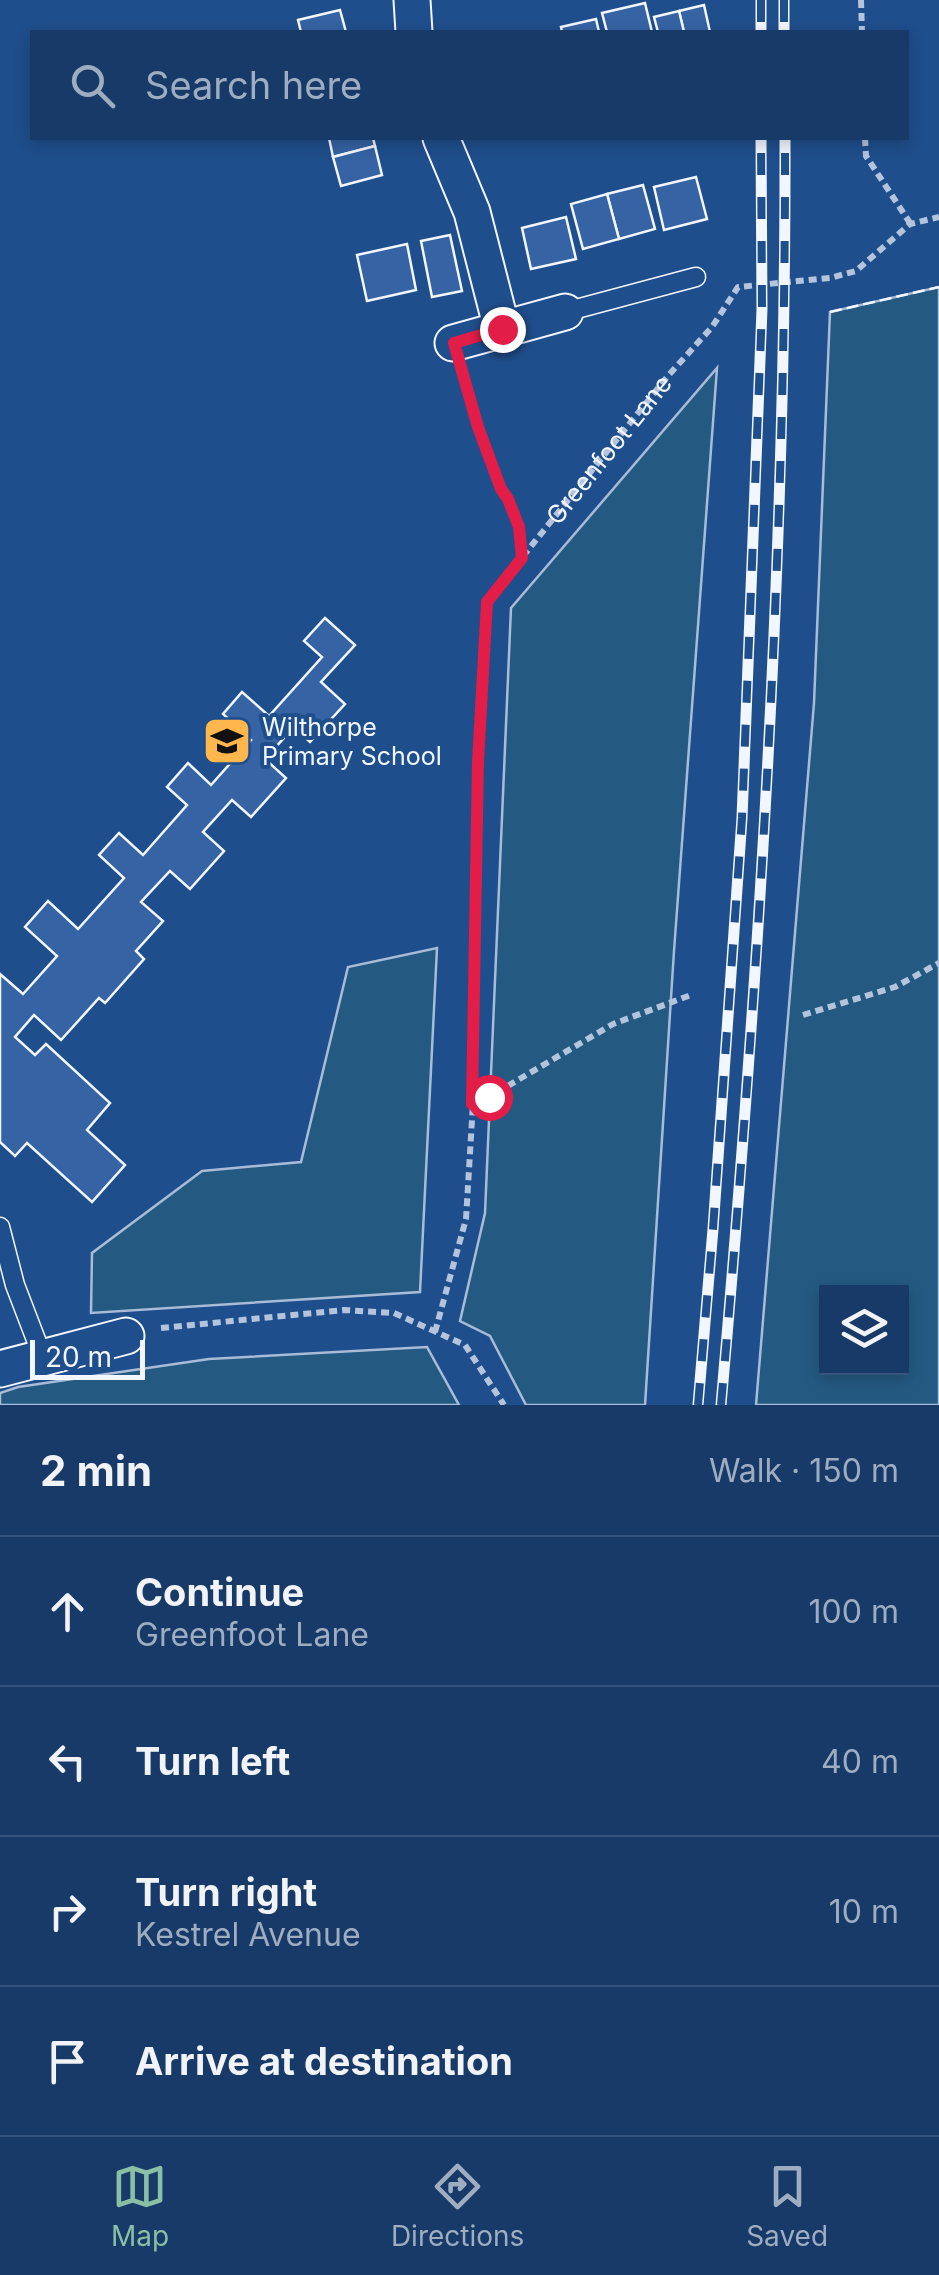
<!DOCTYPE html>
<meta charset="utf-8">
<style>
body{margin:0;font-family:Inter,sans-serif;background:#244571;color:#f1f3f6}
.controls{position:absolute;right:30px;bottom:30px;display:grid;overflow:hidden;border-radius:0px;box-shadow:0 5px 15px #0003}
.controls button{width:90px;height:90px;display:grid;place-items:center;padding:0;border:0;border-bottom:2px solid #36547d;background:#173a69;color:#f1f3f6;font:50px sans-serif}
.scale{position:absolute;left:30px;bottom:25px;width:115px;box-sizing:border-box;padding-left:10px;border:5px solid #f2f6ff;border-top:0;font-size:28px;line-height:35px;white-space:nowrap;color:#f2f6ff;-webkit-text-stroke:8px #1f4e8c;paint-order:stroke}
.stop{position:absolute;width:30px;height:30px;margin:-22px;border:8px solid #e11d48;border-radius:50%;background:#fff}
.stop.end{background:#e11d48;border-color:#fff;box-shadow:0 2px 10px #0008}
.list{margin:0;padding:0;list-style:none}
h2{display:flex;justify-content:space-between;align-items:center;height:130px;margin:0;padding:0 40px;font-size:42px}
h2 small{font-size:32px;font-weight:400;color:#9eadc0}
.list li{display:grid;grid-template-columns:65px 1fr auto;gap:30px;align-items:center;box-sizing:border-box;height:150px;padding:0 40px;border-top:2px solid #36547d}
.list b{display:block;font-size:38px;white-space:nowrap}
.list p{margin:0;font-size:32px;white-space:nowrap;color:#9eadc0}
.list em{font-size:32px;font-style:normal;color:#9eadc0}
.icon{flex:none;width:55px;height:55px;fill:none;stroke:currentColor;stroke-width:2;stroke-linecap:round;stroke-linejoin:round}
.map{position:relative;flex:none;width:939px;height:1405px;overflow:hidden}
.search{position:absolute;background:#173a69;box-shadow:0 5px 15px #0003;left:30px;right:30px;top:30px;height:110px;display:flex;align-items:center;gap:25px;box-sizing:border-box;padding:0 35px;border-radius:0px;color:#9eadc0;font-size:38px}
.sheet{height:730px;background:#173a69}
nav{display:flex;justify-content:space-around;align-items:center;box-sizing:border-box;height:140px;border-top:2px solid #36547d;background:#173a69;font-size:28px;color:#9eadc0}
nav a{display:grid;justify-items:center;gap:5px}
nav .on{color:#8abfa5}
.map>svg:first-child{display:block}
.green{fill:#245a82;stroke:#a8bbd7;stroke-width:2.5;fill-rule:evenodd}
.building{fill:#3563a3;stroke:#f2f6ff;stroke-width:2.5}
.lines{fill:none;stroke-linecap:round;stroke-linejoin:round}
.service-casing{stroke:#f2f6ff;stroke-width:21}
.minor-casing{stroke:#f2f6ff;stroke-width:39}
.path{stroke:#b3c4dc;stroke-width:6;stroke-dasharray:8 5;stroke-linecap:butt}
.service{stroke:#1f4e8c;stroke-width:18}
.minor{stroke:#1f4e8c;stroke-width:35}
.rail-casing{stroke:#f2f6ff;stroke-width:11}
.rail{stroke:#1f4e8c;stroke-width:8;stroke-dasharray:22;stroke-linecap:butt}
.fence{stroke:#f2f6ff;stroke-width:2.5;stroke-dasharray:12 5;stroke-linecap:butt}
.route{stroke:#e11d48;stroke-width:12}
.labels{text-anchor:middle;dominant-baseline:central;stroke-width:8;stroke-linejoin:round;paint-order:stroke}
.street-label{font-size:25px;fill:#f2f6ff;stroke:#1f4e8c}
.poi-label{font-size:25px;fill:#f2f6ff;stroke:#1f4e8c;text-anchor:start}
</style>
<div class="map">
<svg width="939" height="1405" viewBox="0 0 939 1405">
<rect width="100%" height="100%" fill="#1f4e8c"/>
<g class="green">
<path d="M939,287V1405H756L814,703L830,312ZM826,1292H902V1368H826Z"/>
<polygon points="717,368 674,951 645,1405 526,1405 490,1336 460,1321 485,1213 511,608"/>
<polygon points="437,948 420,1292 91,1313 92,1253 202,1171 301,1162 348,967"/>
<polygon points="427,1347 459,1405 0,1405 0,1393 18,1387 209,1359"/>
</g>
<g class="building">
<polygon points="645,3 652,32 607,32 602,13"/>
<polygon points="704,5 710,32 684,32 679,11"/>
<polygon points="340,10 346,32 301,32 298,20"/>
<polygon points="679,11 684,32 658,32 654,17"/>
<polygon points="596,19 599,32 562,32 561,27"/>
<polygon points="329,138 373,138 375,146 333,157"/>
<polygon points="375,146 382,175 341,186 333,157"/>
<polygon points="696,177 707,219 664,230 654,187"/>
<polygon points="643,185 655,229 619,239 607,194"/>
<polygon points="607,194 619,239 583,249 571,204"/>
<polygon points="566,217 576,259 531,269 522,228"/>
<polygon points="450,235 462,291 432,297 421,241"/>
<polygon points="407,244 416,290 367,301 357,255"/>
<polygon points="325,618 355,645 321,682 345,704 310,742 294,727 265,759 286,778 251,817 232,800 203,832 224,851 190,889 170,871 141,902 163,921 136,951 144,959 105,1003 99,998 61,1040 34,1015 15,1037 35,1055 46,1044 110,1103 87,1130 125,1165 92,1202 27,1143 15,1156 0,1142 0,974 23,994 57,956 25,927 48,901 78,929 124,878 99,855 119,833 143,855 187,805 167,787 188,763 211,785 251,740 223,714 242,692 269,716 322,657 304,641"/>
</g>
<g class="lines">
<g class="service-casing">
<g id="service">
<polyline points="565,312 696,277"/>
<polyline points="0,1227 15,1285 43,1358"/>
</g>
</g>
<g class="minor-casing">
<g id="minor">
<polyline points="412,0 414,32"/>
<polyline points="441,138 472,212 502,329"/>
<polyline points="453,343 565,312"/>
<polyline points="0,1369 126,1336"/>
</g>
</g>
<g class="path">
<polyline points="861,0 862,32"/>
<polyline points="865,138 866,156 910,223"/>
<polyline points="464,378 478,427 501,489 508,499 519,527 522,558"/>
<polyline points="803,1015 895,987 939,963"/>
<polyline points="473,1103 489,1097 613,1024 691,995"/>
<polyline points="161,1328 344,1310 394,1313 465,1345 504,1405"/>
<path id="s1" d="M435,1332L466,1219L473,1103L479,761L487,601L667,377L712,327L738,287L830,278L856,271L910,224L939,217"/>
</g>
<use href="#service" class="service"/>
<use href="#minor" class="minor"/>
<g class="rail-casing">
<g id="rail">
<polyline points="761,0 761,32"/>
<polyline points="784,0 784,32"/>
<polyline points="698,1405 713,1229 742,818 762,309 761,138"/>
<path d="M721,1405C758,984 786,560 785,138"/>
</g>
</g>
<use href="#rail" class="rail"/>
<polyline class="fence" points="830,312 939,287"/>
</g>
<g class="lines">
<polyline class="route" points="489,1097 472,1104 478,762 487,602 522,558 519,527 508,499 501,489 478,427 454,343 502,329"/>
</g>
<defs>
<g id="school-square" transform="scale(2.5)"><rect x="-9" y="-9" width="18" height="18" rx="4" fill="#ffb74d" stroke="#1f4e8c"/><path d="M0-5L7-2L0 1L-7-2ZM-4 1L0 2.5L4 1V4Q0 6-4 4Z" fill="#111"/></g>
</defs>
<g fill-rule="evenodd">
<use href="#school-square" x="227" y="741"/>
</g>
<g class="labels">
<g class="street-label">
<text stroke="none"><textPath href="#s1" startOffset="930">Greenfoot Lane</textPath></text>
</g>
<g class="poi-label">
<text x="262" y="727">Wilthorpe<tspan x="262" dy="29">Primary School</tspan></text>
</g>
</g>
</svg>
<div class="controls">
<button><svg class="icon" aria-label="layers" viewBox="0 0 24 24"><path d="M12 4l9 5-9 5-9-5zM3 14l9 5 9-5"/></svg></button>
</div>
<div class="scale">20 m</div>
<div class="stop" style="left:489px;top:1097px"></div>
<div class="stop end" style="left:502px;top:329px"></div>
<div class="search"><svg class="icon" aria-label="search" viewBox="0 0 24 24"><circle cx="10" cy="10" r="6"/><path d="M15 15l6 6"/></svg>Search here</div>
</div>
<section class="sheet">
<h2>2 min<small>Walk · 150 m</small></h2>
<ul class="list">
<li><svg class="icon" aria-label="ahead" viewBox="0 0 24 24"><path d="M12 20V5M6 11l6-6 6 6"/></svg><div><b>Continue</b><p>Greenfoot Lane</p></div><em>100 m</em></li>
<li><svg class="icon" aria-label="left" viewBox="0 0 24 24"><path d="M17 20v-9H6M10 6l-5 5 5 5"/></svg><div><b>Turn left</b></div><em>40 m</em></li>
<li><svg class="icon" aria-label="right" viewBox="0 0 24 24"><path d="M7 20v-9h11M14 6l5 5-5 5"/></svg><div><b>Turn right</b><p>Kestrel Avenue</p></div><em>10 m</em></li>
<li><svg class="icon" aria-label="arrive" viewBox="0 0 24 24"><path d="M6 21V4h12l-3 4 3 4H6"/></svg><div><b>Arrive at destination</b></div></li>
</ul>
</section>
<nav>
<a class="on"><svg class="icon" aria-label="map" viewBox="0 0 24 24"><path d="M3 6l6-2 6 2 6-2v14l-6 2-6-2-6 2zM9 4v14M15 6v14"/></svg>Map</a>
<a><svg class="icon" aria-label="directions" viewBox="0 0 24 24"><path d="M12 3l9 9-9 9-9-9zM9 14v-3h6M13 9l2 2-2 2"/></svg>Directions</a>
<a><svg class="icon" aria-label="saved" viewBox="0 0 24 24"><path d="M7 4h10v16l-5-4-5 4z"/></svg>Saved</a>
</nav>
